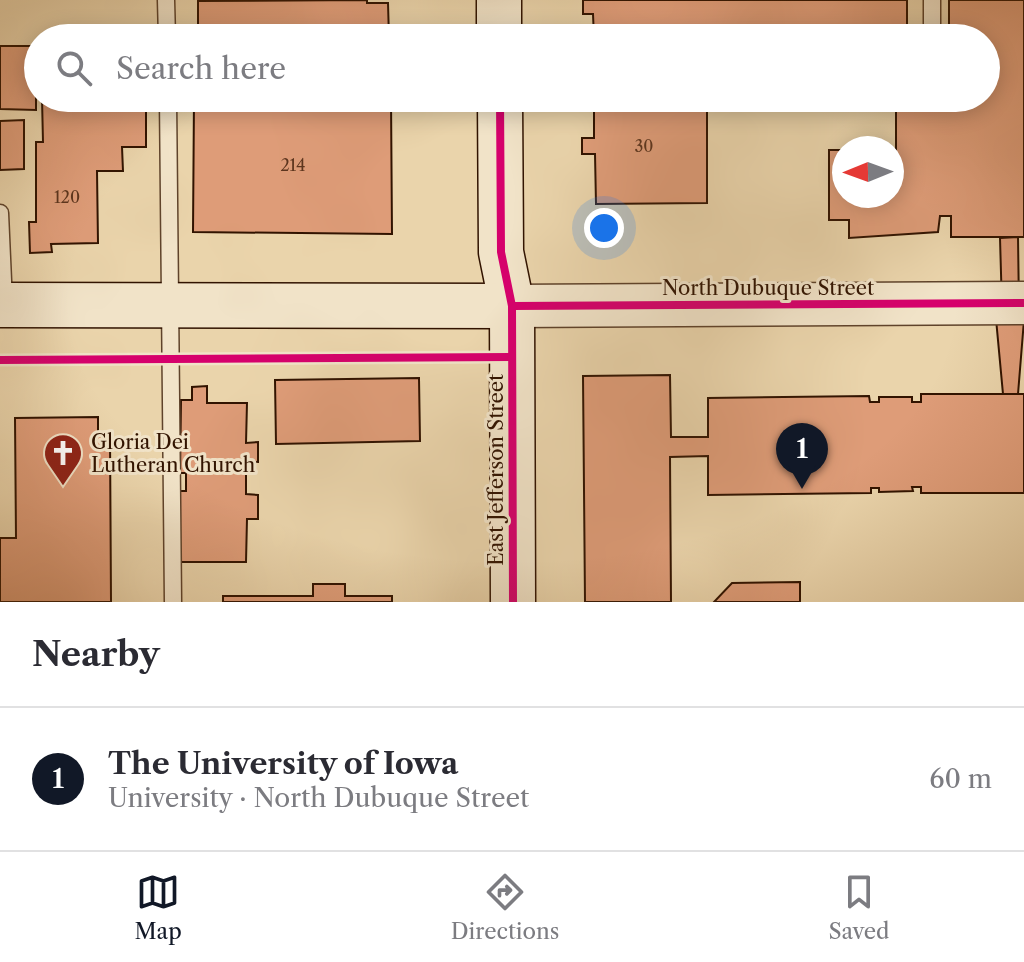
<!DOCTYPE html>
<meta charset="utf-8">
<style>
body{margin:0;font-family:"Libre Caslon Text",serif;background:#f7f7f7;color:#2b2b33}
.compass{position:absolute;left:832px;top:136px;width:72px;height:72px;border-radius:50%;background:#fff;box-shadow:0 4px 20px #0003;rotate:269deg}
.you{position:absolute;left:604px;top:228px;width:28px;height:28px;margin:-20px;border:6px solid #fff;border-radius:50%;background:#1a73e8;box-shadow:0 0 0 12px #1a73e833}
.badge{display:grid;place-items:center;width:52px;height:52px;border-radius:50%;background:#111827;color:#fff;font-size:26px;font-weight:700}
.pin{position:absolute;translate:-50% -66px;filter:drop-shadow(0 2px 4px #0008)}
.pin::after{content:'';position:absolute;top:42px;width:28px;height:24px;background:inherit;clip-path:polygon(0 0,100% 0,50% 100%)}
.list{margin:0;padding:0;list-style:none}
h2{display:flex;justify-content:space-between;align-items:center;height:104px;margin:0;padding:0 32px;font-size:34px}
h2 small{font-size:26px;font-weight:400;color:#7c7c81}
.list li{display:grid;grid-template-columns:52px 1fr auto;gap:24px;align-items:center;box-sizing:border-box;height:144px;padding:0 32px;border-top:2px solid #e1e1e2}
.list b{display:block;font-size:30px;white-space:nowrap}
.list p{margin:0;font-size:26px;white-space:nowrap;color:#7c7c81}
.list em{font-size:26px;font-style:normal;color:#7c7c81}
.icon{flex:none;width:44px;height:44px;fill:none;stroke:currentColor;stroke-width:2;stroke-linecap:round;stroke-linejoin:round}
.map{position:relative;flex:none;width:1024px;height:602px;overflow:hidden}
.search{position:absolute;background:#fff;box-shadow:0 4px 20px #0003;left:24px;right:24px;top:24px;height:88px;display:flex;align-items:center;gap:20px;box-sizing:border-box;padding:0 28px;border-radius:44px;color:#7c7c81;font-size:30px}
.sheet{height:248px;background:#fff}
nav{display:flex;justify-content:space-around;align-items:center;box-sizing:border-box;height:112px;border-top:2px solid #e1e1e2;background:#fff;font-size:22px;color:#7c7c81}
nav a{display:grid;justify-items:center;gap:4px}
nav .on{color:#111827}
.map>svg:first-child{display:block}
.building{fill:#de9c78;stroke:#311300;stroke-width:2}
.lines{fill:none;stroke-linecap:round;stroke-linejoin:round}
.service-casing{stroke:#5f432b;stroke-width:19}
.tertiary-casing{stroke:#5f432b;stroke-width:45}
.secondary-casing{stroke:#311300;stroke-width:47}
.service{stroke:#f1e3c8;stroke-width:16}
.tertiary{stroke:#f1e3c8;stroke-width:42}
.secondary{stroke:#f1e3c8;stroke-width:44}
.cycleway-casing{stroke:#f1e3c8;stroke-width:13}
.cycleway{stroke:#d6006c;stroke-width:8}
.labels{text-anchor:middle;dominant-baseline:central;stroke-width:6;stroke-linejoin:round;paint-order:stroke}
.number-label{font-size:16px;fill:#5c351e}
.street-label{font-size:20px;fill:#311300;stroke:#f1e3c8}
.poi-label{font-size:20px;fill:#311300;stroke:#f1e3c8;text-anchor:start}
</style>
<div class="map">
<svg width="1024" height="602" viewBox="0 0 1024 602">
<rect width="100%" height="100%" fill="#ead4ab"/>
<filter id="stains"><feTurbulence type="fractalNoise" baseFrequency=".0025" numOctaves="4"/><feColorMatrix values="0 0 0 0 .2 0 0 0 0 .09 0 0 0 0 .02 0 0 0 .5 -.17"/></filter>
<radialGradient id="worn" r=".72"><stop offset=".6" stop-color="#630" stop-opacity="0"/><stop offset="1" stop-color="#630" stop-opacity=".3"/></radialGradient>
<g class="building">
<polygon points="367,0 367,3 388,3 389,38 198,38 198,1"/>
<polygon points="583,0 907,0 907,38 594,38 593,14 583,14"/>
<polygon points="949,0 1024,0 1024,237 951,237 951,216 940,216 938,232 849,238 849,220 829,220 829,150 844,150 844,196 892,196 892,150 896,150 896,98 986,98 986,38 949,38"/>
<polygon points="0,46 36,46 36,110 0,109"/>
<polygon points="42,98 146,98 146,147 122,147 123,171 97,171 98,243 51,244 52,252 30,253 29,222 36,222 36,142 43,142"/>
<polygon points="194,98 391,98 392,234 193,232"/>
<polygon points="594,98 707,98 707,203 596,204 595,154 582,154 582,138 594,138"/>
<polygon points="24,120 24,169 0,170 0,121"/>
<polygon points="1018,237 1019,308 1024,320 1018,394 1003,394 995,308 1002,308 1000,238"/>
<polygon points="670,375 671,437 708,437 708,398 869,396 870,402 879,402 879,397 912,397 912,402 921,402 921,394 1024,394 1024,493 921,493 921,487 912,487 913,491 879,492 879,488 871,488 871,493 708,495 708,456 670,457 671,602 585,602 583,376"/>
<polygon points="419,378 420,441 276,444 275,380"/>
<polygon points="207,386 207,403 247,403 246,443 258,442 258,462 246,461 246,494 258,495 258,519 247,519 246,562 180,562 180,491 186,491 186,473 180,473 181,400 192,400 192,387"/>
<polygon points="98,417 98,436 110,436 111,602 0,602 0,538 16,538 15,418"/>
<polygon points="800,582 800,602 714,602 732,583"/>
<polygon points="313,584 345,584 345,596 392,596 392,602 223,602 223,596 313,596"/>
</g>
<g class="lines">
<g class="service-casing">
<g id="service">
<polyline points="166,0 167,38"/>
<polyline points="932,0 932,38"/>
<polyline points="168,98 173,602"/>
<polyline points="0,213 4,303"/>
</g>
</g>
<g class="tertiary-casing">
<polyline id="tertiary" points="512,306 1024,303"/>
</g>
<g class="secondary-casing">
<g id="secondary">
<polyline points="499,0 499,38"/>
<polyline points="500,98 501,252 512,306 513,602"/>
<polyline points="0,305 512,306"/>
</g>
</g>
<use href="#service" class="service"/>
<use href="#tertiary" class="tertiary"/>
<use href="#secondary" class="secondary"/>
<g class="cycleway-casing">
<g id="cycleway">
<polyline points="500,98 501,252 512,306 513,602"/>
<polyline points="512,306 1024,303"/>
<polyline points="0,360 512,357"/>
</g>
</g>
<use href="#cycleway" class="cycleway"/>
</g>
<defs>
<g id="church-pin" transform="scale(2)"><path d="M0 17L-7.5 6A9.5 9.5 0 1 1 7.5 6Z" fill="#8f2418" stroke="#f1e3c8"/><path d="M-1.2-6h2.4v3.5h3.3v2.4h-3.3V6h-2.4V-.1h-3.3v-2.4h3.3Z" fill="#fff"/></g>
</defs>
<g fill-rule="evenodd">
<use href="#church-pin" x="63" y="453"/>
</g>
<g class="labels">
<g class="number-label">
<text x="644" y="146">30</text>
<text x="293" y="165">214</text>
<text x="67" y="197">120</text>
</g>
<g class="street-label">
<text x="768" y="288">North Dubuque Street</text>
<text transform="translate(496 470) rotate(-90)">East Jefferson Street</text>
</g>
<g class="poi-label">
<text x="91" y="442">Gloria Dei<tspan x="91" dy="23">Lutheran Church</tspan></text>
</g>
</g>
<rect width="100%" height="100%" filter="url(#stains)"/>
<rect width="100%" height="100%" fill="url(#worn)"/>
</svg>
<svg class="compass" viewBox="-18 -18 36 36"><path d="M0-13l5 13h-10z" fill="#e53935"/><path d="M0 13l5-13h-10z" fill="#7c7c81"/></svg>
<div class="you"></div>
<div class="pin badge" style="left:802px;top:489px">1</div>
<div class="search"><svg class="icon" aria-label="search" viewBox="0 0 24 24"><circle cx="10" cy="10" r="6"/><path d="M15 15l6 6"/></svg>Search here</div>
</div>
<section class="sheet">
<h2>Nearby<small></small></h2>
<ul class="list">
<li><span class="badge">1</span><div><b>The University of Iowa</b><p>University · North Dubuque Street</p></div><em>60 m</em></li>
</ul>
</section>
<nav>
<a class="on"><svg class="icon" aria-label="map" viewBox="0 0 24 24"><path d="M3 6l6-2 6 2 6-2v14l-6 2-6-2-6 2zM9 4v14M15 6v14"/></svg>Map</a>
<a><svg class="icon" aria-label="directions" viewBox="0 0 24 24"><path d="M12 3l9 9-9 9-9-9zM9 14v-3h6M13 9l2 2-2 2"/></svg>Directions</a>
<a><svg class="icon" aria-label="saved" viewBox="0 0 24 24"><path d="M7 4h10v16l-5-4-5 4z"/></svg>Saved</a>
</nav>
